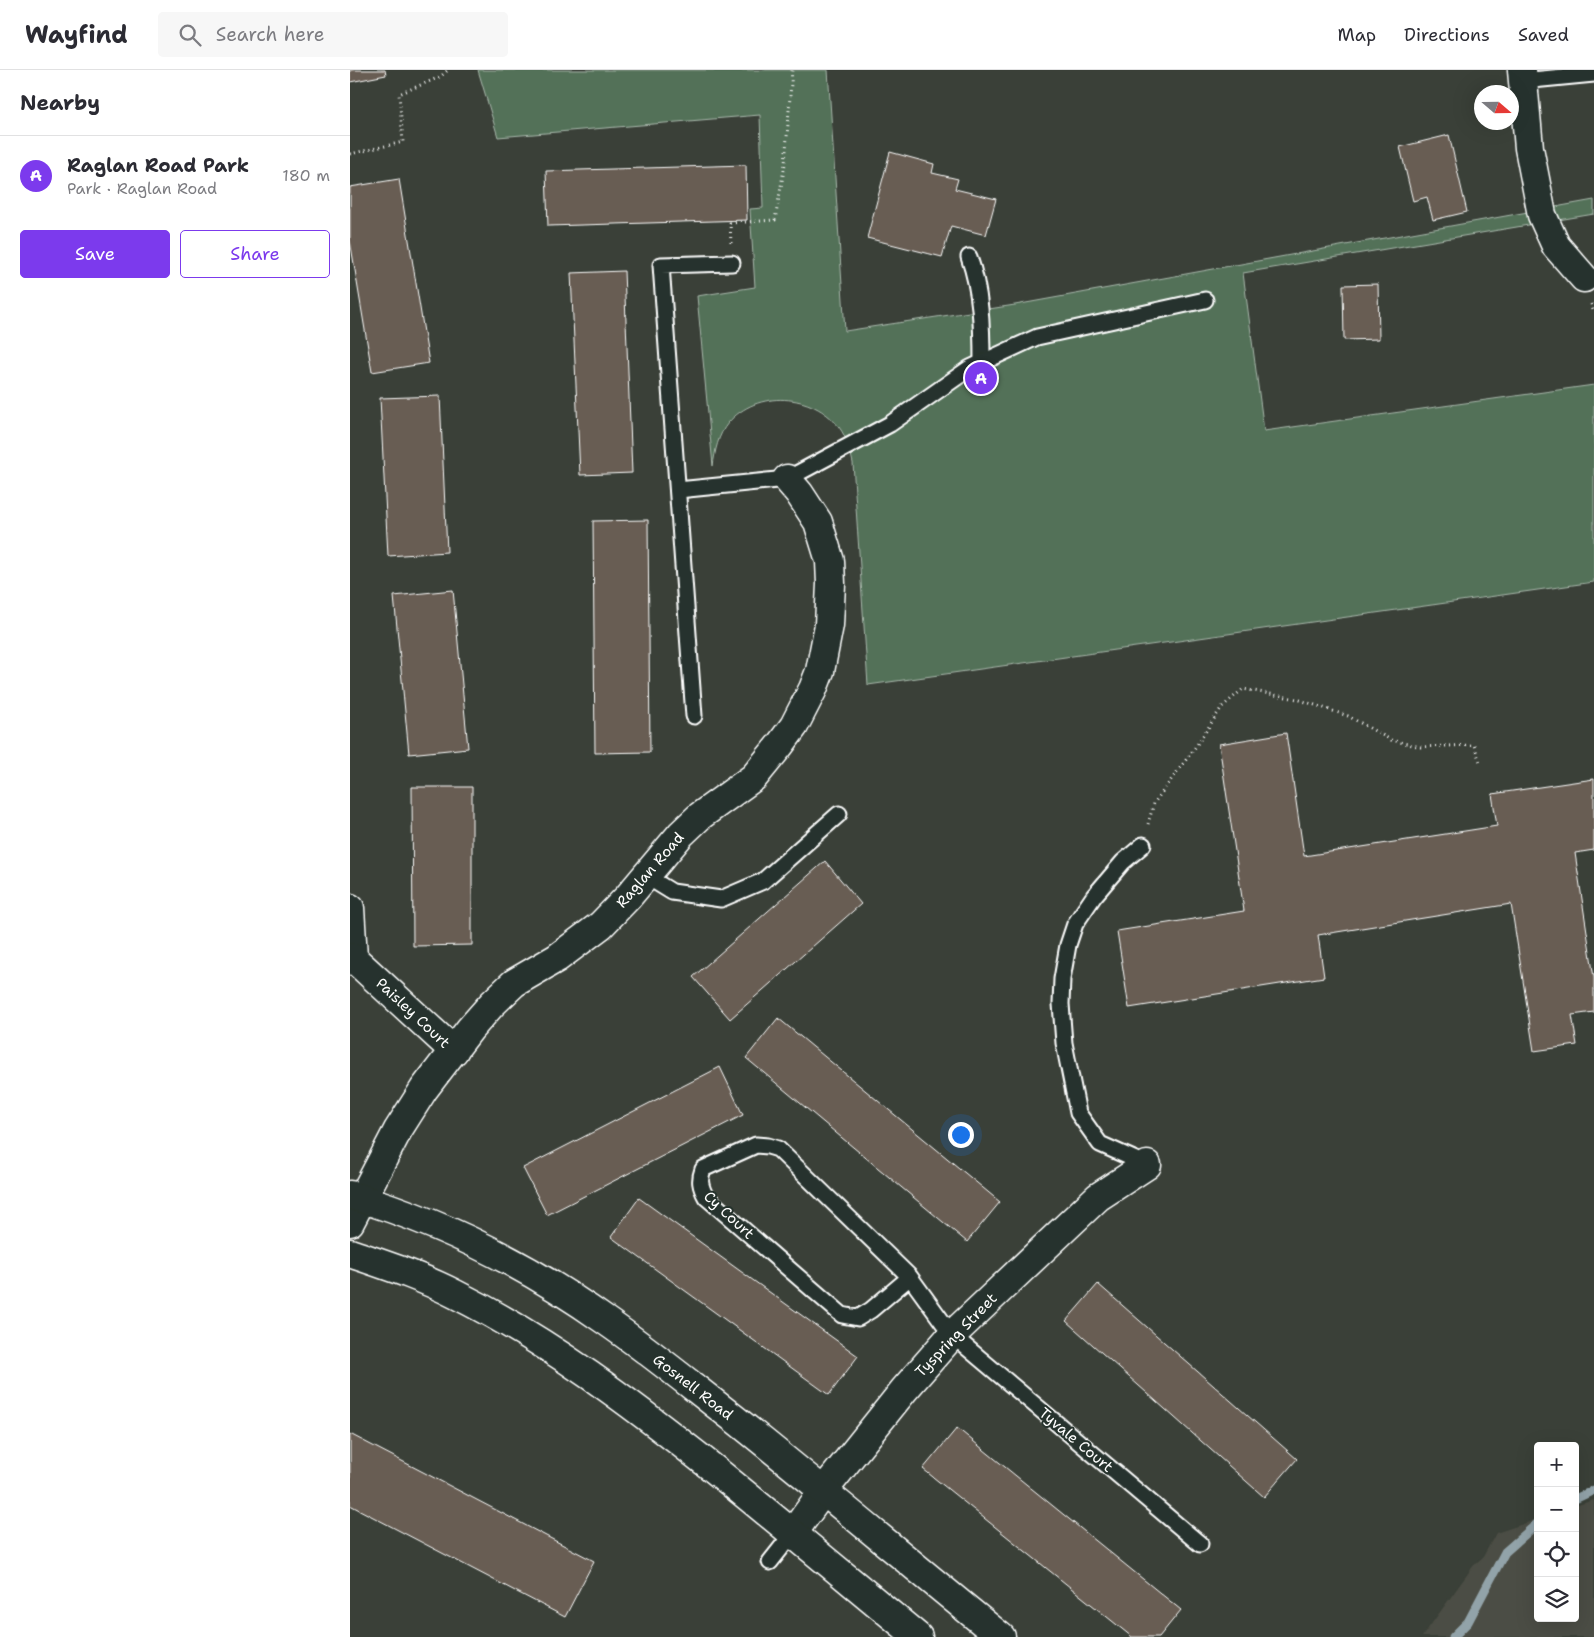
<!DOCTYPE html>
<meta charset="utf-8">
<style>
body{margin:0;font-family:"Shantell Sans",sans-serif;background:#f7f7f7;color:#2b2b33}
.controls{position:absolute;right:15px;bottom:15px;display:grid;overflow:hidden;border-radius:5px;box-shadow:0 5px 20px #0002}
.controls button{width:45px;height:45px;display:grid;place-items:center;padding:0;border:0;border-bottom:1px solid #e1e1e2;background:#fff;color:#2b2b33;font:25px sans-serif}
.compass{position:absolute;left:1124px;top:15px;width:45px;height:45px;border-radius:50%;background:#fff;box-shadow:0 5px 20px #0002;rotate:110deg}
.you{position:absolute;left:610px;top:1064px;width:18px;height:18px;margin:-12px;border:4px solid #fff;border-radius:50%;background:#1a73e8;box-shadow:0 0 0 8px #1a73e833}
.badge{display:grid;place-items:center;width:32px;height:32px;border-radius:50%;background:#7c3aed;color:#fff;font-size:16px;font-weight:700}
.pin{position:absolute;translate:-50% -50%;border:2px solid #fff;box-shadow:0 1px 5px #0006}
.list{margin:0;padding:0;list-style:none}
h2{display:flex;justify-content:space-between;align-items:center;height:65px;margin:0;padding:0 20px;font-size:21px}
h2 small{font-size:16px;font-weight:400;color:#7c7c81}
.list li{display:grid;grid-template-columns:32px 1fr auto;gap:15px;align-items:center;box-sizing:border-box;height:80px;padding:0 20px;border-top:1px solid #e1e1e2}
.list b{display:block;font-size:19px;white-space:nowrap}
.list p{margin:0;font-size:16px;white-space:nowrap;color:#7c7c81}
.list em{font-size:16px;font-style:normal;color:#7c7c81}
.actions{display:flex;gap:10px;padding:15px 20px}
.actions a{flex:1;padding:11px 0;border:1px solid #7c3aed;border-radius:5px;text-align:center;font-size:18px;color:#7c3aed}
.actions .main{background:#7c3aed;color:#fff}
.icon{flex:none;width:28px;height:28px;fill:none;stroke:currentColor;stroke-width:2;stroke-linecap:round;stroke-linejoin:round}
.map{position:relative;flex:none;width:1244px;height:1567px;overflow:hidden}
header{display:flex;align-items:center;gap:30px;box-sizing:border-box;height:70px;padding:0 25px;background:#fff;border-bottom:1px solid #e1e1e2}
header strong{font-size:24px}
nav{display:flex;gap:28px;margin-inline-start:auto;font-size:18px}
.search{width:350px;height:45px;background:#f7f7f7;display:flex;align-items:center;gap:12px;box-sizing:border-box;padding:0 18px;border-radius:5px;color:#7c7c81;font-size:19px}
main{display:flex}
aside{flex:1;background:#fff}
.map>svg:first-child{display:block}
.built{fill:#4c4d44}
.green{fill:#537159;stroke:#a9b8ac}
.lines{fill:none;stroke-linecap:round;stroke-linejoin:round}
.stream{stroke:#92a3a9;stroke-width:9}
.building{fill:#685d53;stroke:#fff}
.lane-casing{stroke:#fff;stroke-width:19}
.street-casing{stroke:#fff;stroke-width:31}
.secondary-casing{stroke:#fff;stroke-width:31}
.path{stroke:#fff;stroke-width:3;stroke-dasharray:1 4;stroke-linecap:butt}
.lane{stroke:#26332d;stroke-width:15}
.street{stroke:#26332d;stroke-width:28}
.secondary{stroke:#26332d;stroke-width:28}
.labels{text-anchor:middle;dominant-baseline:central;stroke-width:4;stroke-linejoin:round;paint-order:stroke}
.street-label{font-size:15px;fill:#fff;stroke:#26332d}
</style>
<header>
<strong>Wayfind</strong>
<div class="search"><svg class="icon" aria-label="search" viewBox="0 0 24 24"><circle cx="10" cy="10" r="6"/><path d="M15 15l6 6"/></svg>Search here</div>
<nav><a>Map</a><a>Directions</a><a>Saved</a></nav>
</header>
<main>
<aside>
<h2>Nearby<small></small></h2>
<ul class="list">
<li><span class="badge">A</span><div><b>Raglan Road Park</b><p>Park · Raglan Road</p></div><em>180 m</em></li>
</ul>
<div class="actions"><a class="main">Save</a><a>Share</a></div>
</aside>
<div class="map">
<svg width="1244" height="1567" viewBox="0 0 1244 1567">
<rect width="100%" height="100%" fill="#3a4038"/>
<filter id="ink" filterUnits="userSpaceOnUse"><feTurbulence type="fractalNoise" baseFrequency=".02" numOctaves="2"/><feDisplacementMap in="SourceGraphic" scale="10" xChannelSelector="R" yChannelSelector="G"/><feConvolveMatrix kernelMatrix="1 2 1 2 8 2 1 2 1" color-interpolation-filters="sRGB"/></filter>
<g filter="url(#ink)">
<polygon class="built" points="1244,1430 1244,1567 1072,1567 1124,1495 1133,1487 1146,1463 1188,1449 1188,1548 1225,1548 1225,1436"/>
<path class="green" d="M128,0H478L495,261L665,235L1244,130V144L893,203L914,361L1244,315V512L518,615L503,393C500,380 497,368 489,357C463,323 407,319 378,353C368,365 365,381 363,396L347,226L405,217L400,139L413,138L410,45L148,67Z"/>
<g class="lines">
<g class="stream">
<polyline points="1225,1429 1244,1420"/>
<polyline points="1103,1567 1118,1552 1155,1482 1188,1453"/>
</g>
</g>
<g class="building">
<polygon points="0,0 35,0 36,5 0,12"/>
<polygon points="1099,65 1117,142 1083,150 1077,127 1063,131 1050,77"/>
<polygon points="540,82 584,94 582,103 608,109 605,119 646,129 636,165 601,156 592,187 517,168"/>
<polygon points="396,95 397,150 198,156 196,101"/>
<polygon points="49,109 79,293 22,302 0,170 0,117"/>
<polygon points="274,201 282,403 230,405 221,203"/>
<polygon points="1028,214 1029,269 994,270 993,215"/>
<polygon points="90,326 97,482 38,486 30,328"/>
<polygon points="298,450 300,682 245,683 243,451"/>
<polygon points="103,520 118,678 59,684 44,526"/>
<polygon points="936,663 954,786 1147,756 1142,724 1244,709 1244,780 1225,783 1244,908 1244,942 1222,945 1227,975 1184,981 1161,834 968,865 974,907 779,938 767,861 894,841 869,674"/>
<polygon points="62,717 122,717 122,875 63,876"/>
<polygon points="475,791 511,834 380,949 343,907"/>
<polygon points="428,948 650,1132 617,1172 396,988"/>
<polygon points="370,997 393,1045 197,1145 173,1098"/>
<polygon points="289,1128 508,1286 479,1325 261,1167"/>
<polygon points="748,1214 947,1389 914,1427 716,1251"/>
<polygon points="607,1358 831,1540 809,1567 782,1567 573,1399"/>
<polygon points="0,1364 244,1491 215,1547 0,1435"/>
</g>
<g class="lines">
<g class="lane-casing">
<g id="lane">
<polyline points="1172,11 1244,4"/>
<path d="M619,187C631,221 632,256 632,292"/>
<polyline points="328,420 437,409 540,354 620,298 687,267 855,230"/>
<polyline points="344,646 311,195 382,193"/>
<polyline points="793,775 773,792 744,826 725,854 718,875 712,909 711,934 714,973 728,1043 750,1074 797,1095"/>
<polyline points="296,806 322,822 371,829 413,811 489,744"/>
<path d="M560,1207L521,1240L508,1248L492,1245L356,1127C350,1116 349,1110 353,1099L406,1075L418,1076L428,1079L560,1207L602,1265L850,1474"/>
<polyline points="420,1492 443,1463"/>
</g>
</g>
<g class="street-casing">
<g id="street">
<polyline points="1172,0 1179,78 1192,145 1206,176 1234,208"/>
<polyline points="0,838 3,888"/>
<polyline points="0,887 3,888 104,981"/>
<polyline points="0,1152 48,1060 74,1019 120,959 142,934 164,913 207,888 251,855 278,827 331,764 350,746 404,707 430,675 444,656 463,619 470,601 479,555 481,514 480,491 468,452 449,423 437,409"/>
<polyline points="443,1463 474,1420 554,1320 602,1265 748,1127 797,1095"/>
</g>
</g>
<g class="secondary-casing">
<g id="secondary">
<path d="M0,1125C91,1152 179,1196 256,1251C301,1282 343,1317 386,1350C475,1421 562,1495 651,1567"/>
<path d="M0,1183C35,1195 72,1207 105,1224C199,1271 282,1334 364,1399C432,1454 500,1511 568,1567"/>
</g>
</g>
<g class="path">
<polyline points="0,84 53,72 49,24 90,7 98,0"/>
<polyline points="381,173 380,153 425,150 435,94 442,0"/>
<polyline points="1241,234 1244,243"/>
<polyline points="798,754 804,733 844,679 872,637 893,619 947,629 998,646 1041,670 1071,677 1124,675 1130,692"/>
</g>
<use href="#lane" class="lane"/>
<use href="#street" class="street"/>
<use href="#secondary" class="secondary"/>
</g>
</g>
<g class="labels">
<g class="street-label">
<text transform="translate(300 800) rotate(-49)">Raglan Road</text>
<text transform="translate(63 943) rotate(43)">Paisley Court</text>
<text transform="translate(379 1145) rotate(43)">Cy Court</text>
<text transform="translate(606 1265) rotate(-46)">Tyspring Street</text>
<text transform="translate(343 1317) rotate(38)">Gosnell Road</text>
<text transform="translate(726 1370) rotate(40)">Tyvale Court</text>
</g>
</g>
</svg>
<div class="controls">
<button>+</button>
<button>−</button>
<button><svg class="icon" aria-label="locate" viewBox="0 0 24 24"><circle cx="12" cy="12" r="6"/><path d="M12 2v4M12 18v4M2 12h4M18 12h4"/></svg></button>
<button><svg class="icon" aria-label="layers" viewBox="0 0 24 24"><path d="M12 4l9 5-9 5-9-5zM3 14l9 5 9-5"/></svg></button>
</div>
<svg class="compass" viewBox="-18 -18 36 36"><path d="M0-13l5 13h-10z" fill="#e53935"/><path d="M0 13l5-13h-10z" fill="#7c7c81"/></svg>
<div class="you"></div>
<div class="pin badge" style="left:631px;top:308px">A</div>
</div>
</main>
